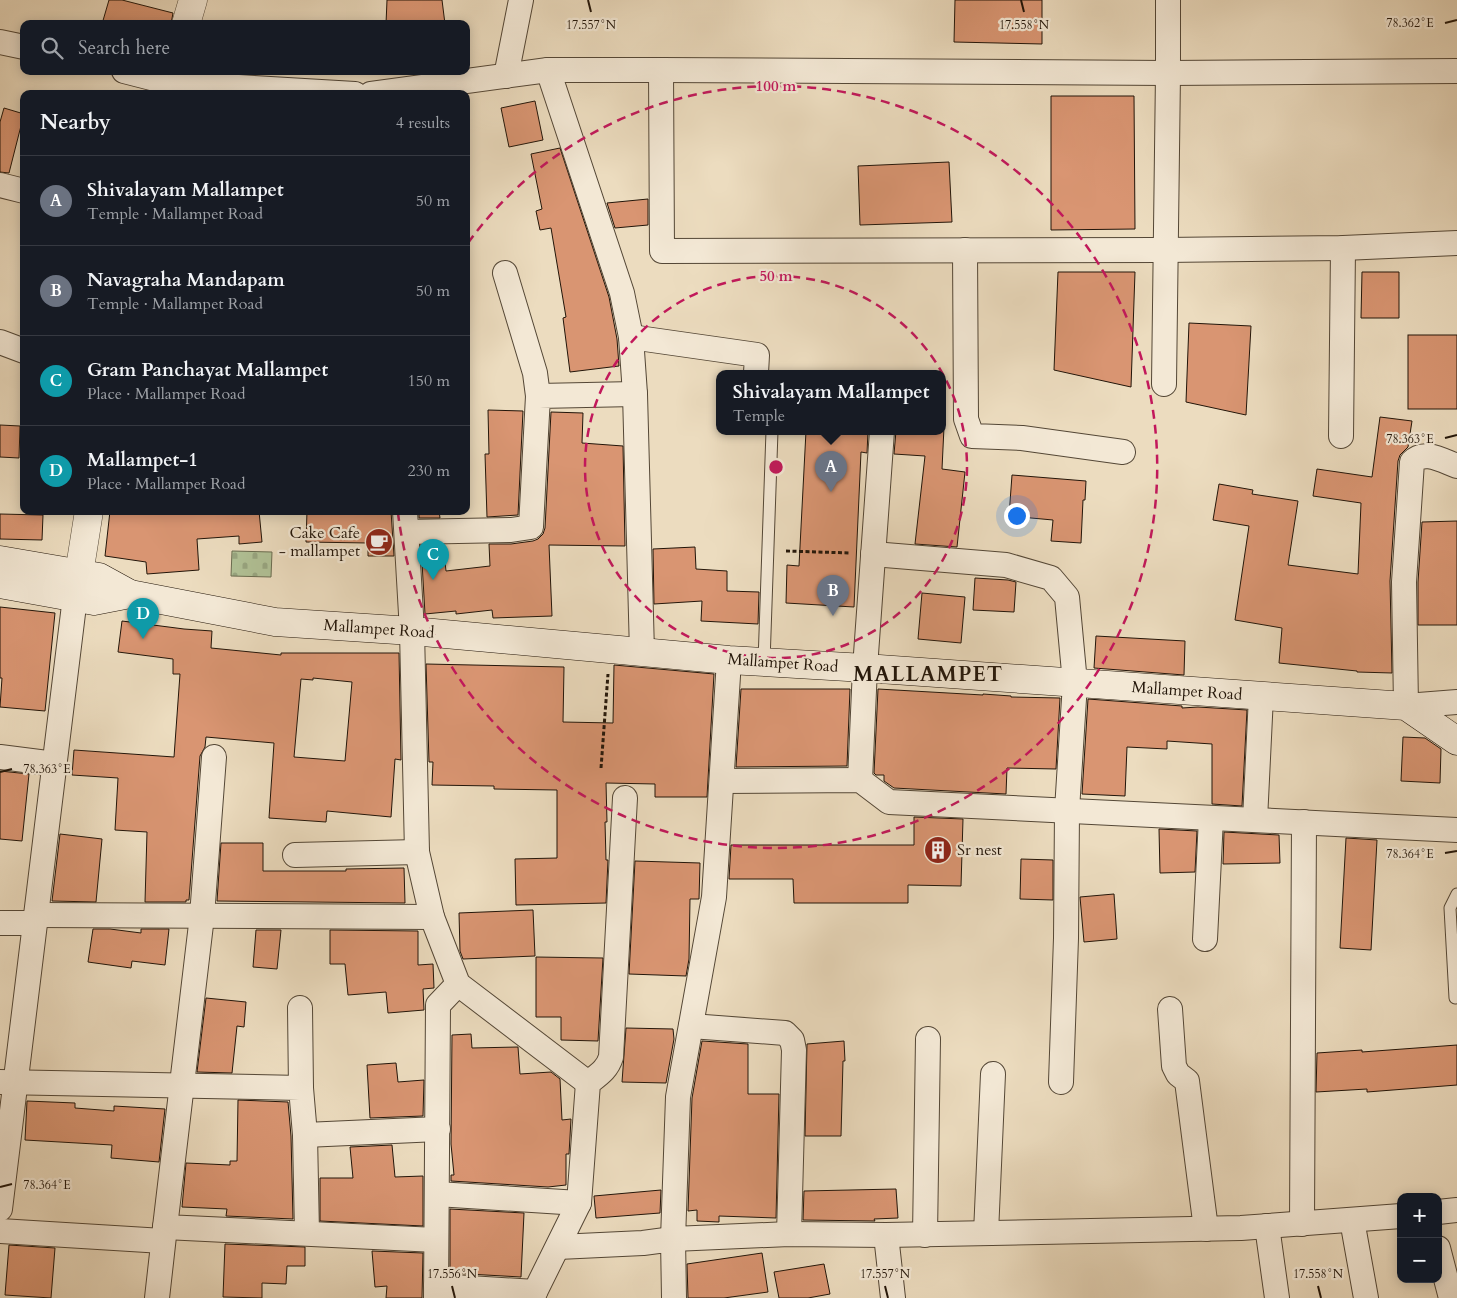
<!DOCTYPE html>
<meta charset="utf-8">
<style>
body{margin:0;font-family:Cardo,serif;background:#20242c;color:#f1f3f6}
.controls{position:absolute;right:15px;bottom:15px;display:grid;overflow:hidden;border-radius:10px;box-shadow:0 2px 12px #0003}
.controls button{width:45px;height:45px;display:grid;place-items:center;padding:0;border:0;border-bottom:1px solid #363941;background:#171b24;color:#f1f3f6;font:25px sans-serif}
.you{position:absolute;left:1016px;top:515px;width:18px;height:18px;margin:-12px;border:4px solid #fff;border-radius:50%;background:#1a73e8;box-shadow:0 0 0 8px #1a73e833}
.badge{display:grid;place-items:center;width:32px;height:32px;border-radius:50%;background:#c59692;color:#fff;font-size:16px;font-weight:700}
.pin{position:absolute;translate:-50% -41px;filter:drop-shadow(0 1px 2px #0008)}
.pin::after{content:'';position:absolute;top:26px;width:18px;height:15px;background:inherit;clip-path:polygon(0 0,100% 0,50% 100%)}
.popup{position:absolute;left:716px;top:370px;width:230px;height:65px;box-sizing:border-box;display:grid;place-content:center;border-radius:10px;background:#171b24;filter:drop-shadow(0 1px 4px #0005);font-size:16px;white-space:nowrap;color:#9ea1a6}
.popup b{font-size:19px;color:#f1f3f6}
.popup::after{content:'';position:absolute;left:50%;top:100%;margin-left:-10px;border:10px solid transparent;border-top-color:#171b24}
.list{margin:0;padding:0;list-style:none}
h2{display:flex;justify-content:space-between;align-items:center;height:65px;margin:0;padding:0 20px;font-size:21px}
h2 small{font-size:16px;font-weight:400;color:#9ea1a6}
.list li{display:grid;grid-template-columns:32px 1fr auto;gap:15px;align-items:center;box-sizing:border-box;height:90px;padding:0 20px;border-top:1px solid #363941}
.list b{display:block;font-size:19px;white-space:nowrap}
.list p{margin:0;font-size:16px;white-space:nowrap;color:#9ea1a6}
.list em{font-size:16px;font-style:normal;color:#9ea1a6}
.icon{flex:none;width:28px;height:28px;fill:none;stroke:currentColor;stroke-width:2;stroke-linecap:round;stroke-linejoin:round}
.map{position:relative;flex:none;width:1457px;height:1298px;overflow:hidden}
.search{position:absolute;background:#171b24;box-shadow:0 2px 12px #0003;left:20px;top:20px;width:450px;height:55px;display:flex;align-items:center;gap:12px;box-sizing:border-box;padding:0 18px;border-radius:10px;color:#9ea1a6;font-size:19px}
.panel{position:absolute;background:#171b24;box-shadow:0 2px 12px #0003;left:20px;top:90px;width:450px;height:425px;border-radius:10px}
.map>svg:first-child{display:block}
.cemetery{fill:url(#cemetery-stones);stroke:#6a6c50}
.building{fill:#d99572;stroke:#221509;fill-rule:evenodd}
.lines{fill:none;stroke-linecap:round;stroke-linejoin:round}
.service-casing{stroke:#544736;stroke-width:13}
.minor-casing{stroke:#544736;stroke-width:26}
.tertiary-casing{stroke:#544736;stroke-width:29}
.secondary-casing{stroke:#221509;stroke-width:29}
.path{stroke:#221509;stroke-width:3;stroke-dasharray:4 2.5;stroke-linecap:butt}
.service{stroke:#f3e8d5;stroke-width:11}
.minor{stroke:#f3e8d5;stroke-width:24}
.tertiary{stroke:#f3e8d5;stroke-width:28}
.secondary{stroke:#f3e8d5;stroke-width:28}
.ticks{fill:none;stroke:#221509;stroke-width:2}
.ring{fill:none;stroke:#c2185b;stroke-width:2.5;stroke-dasharray:9 6}
.labels{text-anchor:middle;dominant-baseline:central;stroke-width:4.5;stroke-linejoin:round;paint-order:stroke}
.poi-label{font-size:16px;fill:#221509;stroke:#f3e8d5;text-anchor:end}
.street-label{font-size:16px;fill:#221509;stroke:#f3e8d5}
.district-label{font-size:21px;font-weight:bold;letter-spacing:1px;fill:#221509;stroke:#f3e8d5}
.ticks-label{font-size:12px;text-anchor:middle;fill:#221509;stroke:#f3e8d5;stroke-width:4.5;stroke-linejoin:round;paint-order:stroke}
.centre{fill:#c2185b;stroke:#f3e8d5;stroke-width:2.5}
.ring-label{font-size:15px;text-anchor:middle;font-weight:bold;fill:#c2185b;stroke:#f3e8d5;stroke-width:4.5;stroke-linejoin:round;paint-order:stroke}
</style>
<div class="map">
<svg width="1457" height="1298" viewBox="0 0 1457 1298">
<defs>
<pattern id="cemetery-stones" width="16" height="16" patternUnits="userSpaceOnUse" patternTransform="scale(1.25)"><rect width="16" height="16" fill="#b1c297"/><path d="M2 7V4a2 2 0 0 1 4 0v3zM10 15v-3a2 2 0 0 1 4 0v3z" fill="#98a681"/></pattern>
</defs>
<rect width="100%" height="100%" fill="#ecdcbf"/>
<filter id="stains"><feTurbulence type="fractalNoise" baseFrequency=".004" numOctaves="4"/><feColorMatrix values="0 0 0 0 .2 0 0 0 0 .09 0 0 0 0 .02 0 0 0 .5 -.17"/></filter>
<radialGradient id="worn" r=".72"><stop offset=".6" stop-color="#630" stop-opacity="0"/><stop offset="1" stop-color="#630" stop-opacity=".3"/></radialGradient>
<polygon class="cemetery" points="232,551 272,552 271,577 231,576"/>
<g class="building">
<polygon points="109,0 122,0 173,13 171,24 102,24"/>
<polygon points="387,0 442,0 445,24 386,24"/>
<polygon points="955,0 1042,0 1042,44 954,42"/>
<polygon points="1051,96 1134,96 1135,229 1051,230"/>
<polygon points="535,101 543,140 509,147 501,108"/>
<polygon points="4,108 24,114 9,173 0,172 0,122"/>
<polygon points="560,148 609,297 617,339 619,366 570,372 563,318 566,317 551,228 540,230 536,211 542,209 531,154"/>
<polygon points="949,162 952,222 860,225 858,166"/>
<polygon points="648,199 648,225 615,228 607,203"/>
<polygon points="1058,272 1135,272 1131,387 1054,370"/>
<polygon points="1362,272 1399,272 1399,318 1361,318"/>
<polygon points="1189,323 1251,326 1246,415 1186,402"/>
<rect x="1408" y="335" width="49" height="74"/>
<polygon points="488,410 523,411 518,515 487,517 485,454 489,454"/>
<polygon points="551,412 583,413 582,443 623,446 625,546 549,545 552,616 493,618 492,610 456,614 456,611 425,614 421,545 443,545 446,571 490,566 489,544 511,544 533,541 538,539 543,534 545,528"/>
<polygon points="1380,417 1412,421 1408,447 1400,455 1398,461 1390,581 1392,673 1357,672 1357,671 1279,663 1282,628 1235,620 1249,526 1213,520 1219,484 1253,490 1252,494 1298,501 1288,565 1358,574 1361,503 1313,496 1317,469 1372,477"/>
<polygon points="0,425 20,426 19,458 0,457"/>
<polygon points="942,426 944,427 942,469 965,472 957,547 915,544 925,456 894,454 896,431 942,431"/>
<polygon points="806,431 868,431 867,453 861,452 854,607 786,603 787,565 799,566"/>
<polygon points="1012,475 1086,481 1085,500 1083,500 1081,543 1051,541 1053,520 1009,516"/>
<polygon points="110,511 189,511 190,514 207,511 259,511 262,542 239,544 239,536 197,539 199,570 147,574 146,562 105,556"/>
<polygon points="307,511 391,511 394,556 368,556 368,543 306,542"/>
<polygon points="419,511 439,511 440,518 419,518"/>
<polygon points="0,514 43,515 42,540 0,539"/>
<polygon points="1457,521 1457,625 1418,625 1418,582 1422,522"/>
<polygon points="695,547 696,569 727,571 727,591 759,592 758,624 701,621 702,601 654,604 653,549"/>
<polygon points="975,578 1008,580 1016,582 1014,612 973,610"/>
<polygon points="922,593 965,597 961,643 918,639"/>
<polygon points="0,607 55,613 45,711 0,707 2,678 0,678"/>
<path d="M122,621L184,629L212,631L211,648L281,655V653H399L401,760L395,759L391,817L327,811L326,822L269,818L274,743L206,737L205,747L200,756L189,900H186V902H145L147,832L115,830L118,778L72,775L74,750L174,757L180,674H173V659L118,652ZM313,678L352,682L345,761L294,757L301,679L313,680Z"/>
<polygon points="1096,636 1185,641 1184,675 1094,668"/>
<polygon points="426,664 564,667 563,722 613,723 614,665 714,674 707,797 655,797 655,784 606,783 607,822 605,822 606,860 608,860 606,903 516,905 515,859 557,858 557,790 494,789 494,786 432,785 433,762 429,762"/>
<polygon points="741,689 850,689 847,766 736,767"/>
<polygon points="878,689 983,695 983,694 1011,696 1011,697 1060,698 1056,769 1007,768 1006,794 894,788 884,781 884,775 876,775 874,773"/>
<polygon points="1088,699 1182,706 1182,708 1198,707 1247,710 1242,806 1212,804 1212,744 1167,741 1167,749 1127,747 1125,796 1082,794"/>
<polygon points="1403,737 1425,738 1441,749 1440,783 1401,781"/>
<polygon points="0,771 29,774 22,841 0,839"/>
<polygon points="914,817 963,819 961,886 908,885 908,903 794,903 793,879 729,879 731,845 914,845"/>
<polygon points="1159,829 1197,831 1195,872 1160,873"/>
<polygon points="1224,832 1279,835 1280,863 1223,864"/>
<polygon points="60,834 102,839 96,902 52,901"/>
<polygon points="1346,838 1377,840 1371,950 1340,948"/>
<polygon points="221,843 263,843 263,871 346,871 346,869 404,868 405,903 217,901"/>
<polygon points="1021,859 1053,860 1053,900 1020,899"/>
<polygon points="635,861 700,863 699,899 690,899 689,959 686,976 629,974"/>
<polygon points="1114,894 1117,939 1084,942 1080,897"/>
<polygon points="533,910 535,956 463,959 460,951 459,913"/>
<polygon points="93,929 110,929 141,933 141,929 169,929 165,965 132,961 131,968 88,962"/>
<polygon points="256,930 281,930 277,969 253,967"/>
<polygon points="330,930 418,931 418,965 433,964 434,988 423,989 424,1010 388,1013 386,992 348,995 345,964 330,964"/>
<polygon points="536,957 603,958 598,1041 561,1040 561,1017 536,1017"/>
<polygon points="206,998 246,1002 244,1027 237,1026 232,1073 197,1072"/>
<polygon points="626,1028 673,1029 674,1039 666,1083 622,1082"/>
<polygon points="471,1034 472,1048 518,1047 520,1074 551,1072 560,1079 562,1120 571,1119 569,1154 566,1154 566,1185 548,1187 451,1181 451,1175 454,1175 451,1144 452,1035"/>
<polygon points="702,1041 748,1044 748,1094 779,1094 776,1218 719,1216 719,1222 697,1221 697,1210 688,1211 692,1098"/>
<polygon points="844,1041 845,1061 843,1061 841,1136 805,1136 807,1044"/>
<polygon points="1457,1045 1457,1085 1367,1092 1367,1089 1316,1092 1317,1053 1362,1050 1362,1052"/>
<polygon points="396,1063 398,1082 424,1080 423,1116 370,1118 367,1065"/>
<polygon points="238,1100 288,1102 291,1136 293,1219 226,1216 227,1209 182,1207 186,1163 230,1165 230,1161 237,1161"/>
<polygon points="27,1101 75,1103 75,1108 114,1111 114,1106 165,1109 159,1162 111,1158 112,1145 25,1140"/>
<polygon points="392,1145 395,1177 423,1176 423,1226 320,1221 320,1178 353,1178 350,1147"/>
<polygon points="896,1189 898,1218 874,1219 875,1221 803,1220 804,1191"/>
<polygon points="661,1190 660,1213 596,1218 594,1196"/>
<polygon points="450,1209 524,1213 521,1277 450,1273"/>
<polygon points="225,1244 305,1247 305,1266 287,1266 286,1284 262,1283 262,1298 223,1297"/>
<polygon points="9,1245 55,1248 51,1298 5,1295"/>
<polygon points="372,1251 423,1253 422,1298 386,1298 387,1286 375,1287"/>
<polygon points="762,1253 768,1292 724,1298 688,1298 687,1264"/>
<polygon points="824,1264 830,1294 808,1298 779,1298 774,1272"/>
</g>
<g class="lines">
<g class="service-casing">
<g id="service">
<polyline points="764,662 772,431"/>
<polyline points="1455,998 1450,908 1457,894"/>
</g>
</g>
<g class="minor-casing">
<g id="minor">
<polyline points="0,42 24,47"/>
<polyline points="548,70 622,293 631,337 635,394 642,652"/>
<polyline points="661,70 662,251 1164,250 1343,248 1457,243"/>
<polyline points="124,71 171,83 355,94"/>
<polyline points="506,76 521,0"/>
<polyline points="371,94 548,70 661,70 1168,73 1457,71"/>
<polyline points="0,185 24,191"/>
<polyline points="965,250 966,419 972,436 1022,438 1123,452"/>
<polyline points="505,273 535,373 538,396"/>
<polyline points="631,337 757,355 756,373"/>
<polyline points="0,342 24,351"/>
<polyline points="1164,384 1168,73 1168,0"/>
<polyline points="1341,436 1343,248"/>
<path d="M1457,466C1443,461 1424,449 1412,462L1404,582L1406,706L1457,702"/>
<polyline points="405,511 412,631 417,852 432,917 458,984 588,1083"/>
<polyline points="407,532 511,530 531,527 538,396 635,394"/>
<polyline points="873,554 1006,565 1051,578 1067,597 1075,683 1067,810 1066,938 1061,1082"/>
<polyline points="729,660 714,897 678,1097 673,1239 789,1234 886,1235 1241,1228 1401,1216"/>
<polyline points="0,757 55,764"/>
<polyline points="214,757 202,916 165,1227 436,1240"/>
<polyline points="860,780 865,668 882,431"/>
<polyline points="722,781 860,780 889,802 1457,830"/>
<polyline points="1255,820 1261,696"/>
<polyline points="295,855 417,852"/>
<polyline points="36,915 432,917"/>
<polyline points="0,923 35,923"/>
<polyline points="1205,939 1211,818"/>
<polyline points="300,1008 301,1088"/>
<polyline points="1170,1009 1174,1066 1178,1074 1187,1081 1206,1229"/>
<polyline points="691,1026 785,1033 792,1040 794,1050 789,1234"/>
<polyline points="0,1082 301,1088 305,1135 307,1233"/>
<polyline points="305,1135 438,1129"/>
<polyline points="437,1194 579,1203"/>
<polyline points="0,1209 75,597"/>
<polyline points="1438,1212 1457,1210"/>
<polyline points="1352,1220 1366,1298"/>
<polyline points="1302,1224 1304,822"/>
<polyline points="1267,1226 1277,1298"/>
<polyline points="0,1231 163,1241"/>
<polyline points="986,1233 993,1074"/>
<polyline points="886,1235 893,1298"/>
<polyline points="925,1235 928,1039"/>
<polyline points="558,1247 643,1243 673,1239 674,1298"/>
<polyline points="1438,1248 1451,1298"/>
<polyline points="436,1286 535,1292"/>
<polyline points="157,1298 165,1227"/>
<polyline points="436,1298 438,1005 458,984"/>
<path d="M532,1298L579,1203L588,1083C598,1075 607,1070 611,1057L625,798"/>
</g>
</g>
<g class="tertiary-casing">
<g id="tertiary">
<polyline points="186,24 193,0"/>
<polyline points="169,94 174,71"/>
<polyline points="79,574 89,511"/>
</g>
</g>
<g class="secondary-casing">
<g id="secondary">
<polyline points="0,560 99,577 130,594 275,622 412,631 729,660 865,668 1406,706 1457,741"/>
<polyline points="0,584 94,601 130,594"/>
</g>
</g>
<g class="path">
<polyline points="786,551 850,553"/>
<polyline points="601,768 608,674"/>
</g>
<use href="#service" class="service"/>
<use href="#minor" class="minor"/>
<use href="#tertiary" class="tertiary"/>
<use href="#secondary" class="secondary"/>
</g>
<path class="ticks" d="M588,0L591,12M1021,0L1024,12M1445,23L1457,20M1445,438L1457,435M0,772L12,769M1445,853L1457,851M0,1187L12,1184M452,1286L455,1298M885,1286L888,1298M1318,1286L1321,1298"/>
<g class="ring">
<circle cx="776" cy="467" r="191"/>
<path d="M468 243A381 381 0 1 1 398 513"/>
</g>
<defs>
<g id="cafe-disc" transform="scale(1.4375)"><circle r="9.5" fill="#8f2418" stroke="#f3e8d5"/><path d="M-5.5-4.5H6V0H3Q3 3.5 0 3.5H-2.5Q-5.5 3.5-5.5 0ZM3-3.2v2h1.7v-2ZM-6 4.5H4V6H-6Z" fill="#fff"/></g>
<g id="building-disc" transform="scale(1.4375)"><circle r="9.5" fill="#8f2418" stroke="#f3e8d5"/><path d="M-4-6H4V6H1V3H-1V6H-4ZM-2.5-4.3h1.7v1.8h-1.7ZM.8-4.3h1.7v1.8H.8ZM-2.5-1h1.7V.8h-1.7ZM.8-1h1.7V.8H.8Z" fill="#fff"/></g>
</defs>
<g fill-rule="evenodd">
<use href="#cafe-disc" x="379" y="542"/>
<use href="#building-disc" x="938" y="850"/>
</g>
<g class="labels">
<g class="poi-label">
<text x="360" y="533">Cake Cafe<tspan x="360" dy="18">- mallampet</tspan></text>
<text x="957" y="850" text-anchor="start">Sr nest</text>
</g>
<g class="street-label">
<text transform="translate(379 629) rotate(4)">Mallampet Road</text>
<text transform="translate(783 663) rotate(4)">Mallampet Road</text>
<text transform="translate(1187 691) rotate(4)">Mallampet Road</text>
</g>
<g class="district-label">
<text x="928" y="674">MALLAMPET</text>
</g>
</g>
<g class="ticks-label">
<text x="1410" y="27">78.362°E</text>
<text x="591" y="29">17.557°N</text>
<text x="1024" y="29">17.558°N</text>
<text x="1410" y="443">78.363°E</text>
<text x="47" y="773">78.363°E</text>
<text x="1410" y="858">78.364°E</text>
<text x="47" y="1189">78.364°E</text>
<text x="452" y="1278">17.556°N</text>
<text x="885" y="1278">17.557°N</text>
<text x="1318" y="1278">17.558°N</text>
</g>
<circle cx="776" cy="467" r="8" class="centre"/>
<g class="ring-label">
<text x="776" y="91">100 m</text>
<text x="776" y="281">50 m</text>
</g>
<rect width="100%" height="100%" filter="url(#stains)"/>
<rect width="100%" height="100%" fill="url(#worn)"/>
</svg>
<div class="controls">
<button>+</button>
<button>−</button>
</div>
<div class="you"></div>
<div class="pin badge" style="left:831px;top:492px;background:#6b7280">A</div>
<div class="popup"><b>Shivalayam Mallampet</b>Temple</div>
<div class="pin badge" style="left:833px;top:616px;background:#6b7280">B</div>
<div class="pin badge" style="left:433px;top:580px;background:#0f9aa8">C</div>
<div class="pin badge" style="left:143px;top:639px;background:#0f9aa8">D</div>
<div class="search"><svg class="icon" aria-label="search" viewBox="0 0 24 24"><circle cx="10" cy="10" r="6"/><path d="M15 15l6 6"/></svg>Search here</div>
<section class="panel">
<h2>Nearby<small>4 results</small></h2>
<ul class="list">
<li><span class="badge" style="background:#6b7280">A</span><div><b>Shivalayam Mallampet</b><p>Temple · Mallampet Road</p></div><em>50 m</em></li>
<li><span class="badge" style="background:#6b7280">B</span><div><b>Navagraha Mandapam</b><p>Temple · Mallampet Road</p></div><em>50 m</em></li>
<li><span class="badge" style="background:#0f9aa8">C</span><div><b>Gram Panchayat Mallampet</b><p>Place · Mallampet Road</p></div><em>150 m</em></li>
<li><span class="badge" style="background:#0f9aa8">D</span><div><b>Mallampet-1</b><p>Place · Mallampet Road</p></div><em>230 m</em></li>
</ul>
</section>
</div>
